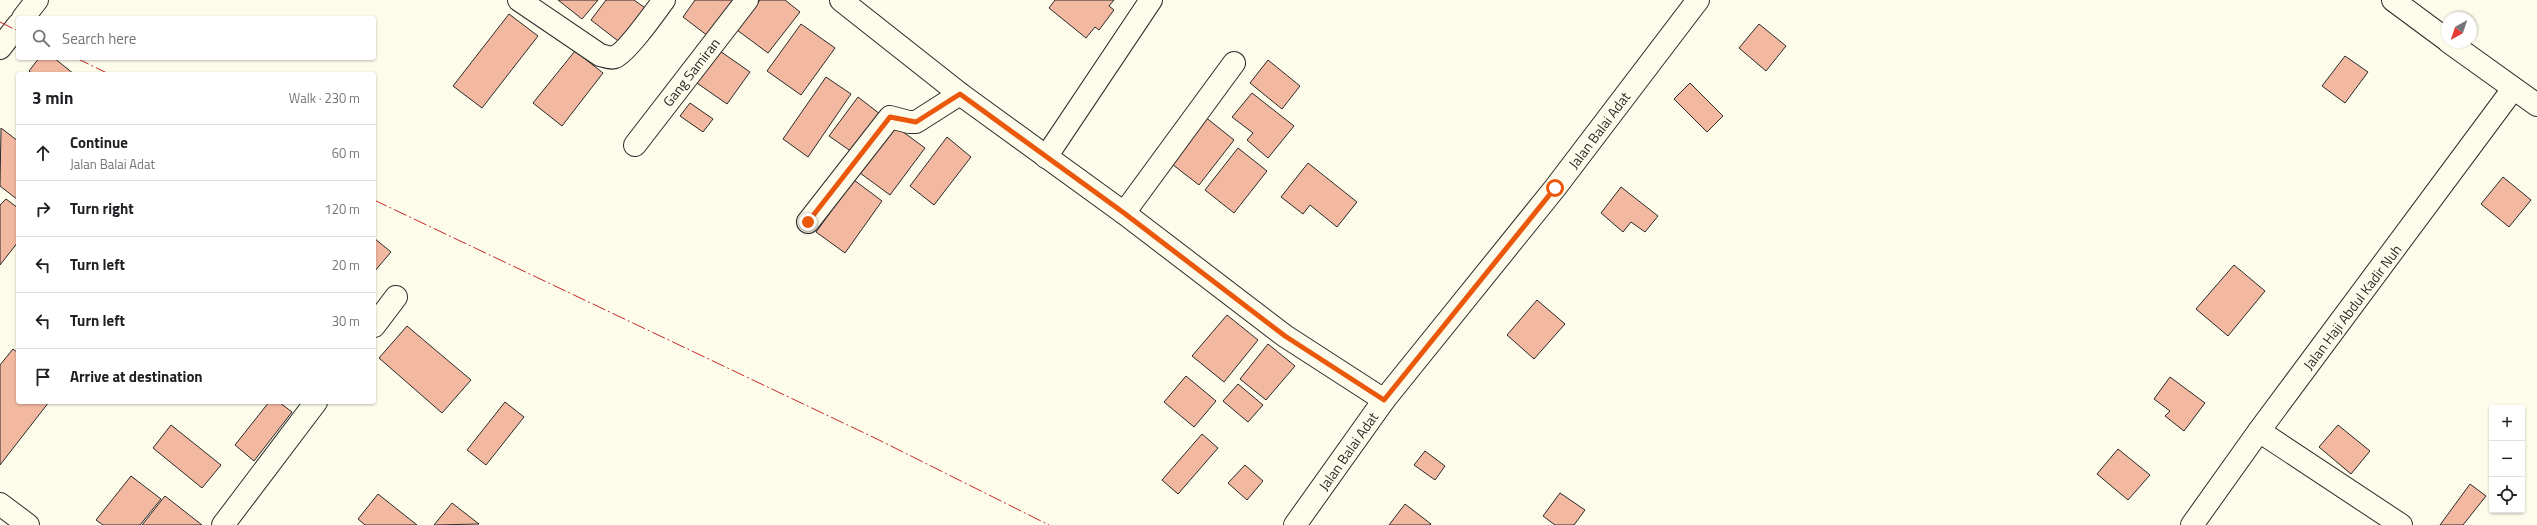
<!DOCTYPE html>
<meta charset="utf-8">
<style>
body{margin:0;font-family:"Titillium Web",sans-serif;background:#f6f6f6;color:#202124}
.controls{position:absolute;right:12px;bottom:12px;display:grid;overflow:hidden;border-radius:4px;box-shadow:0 1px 3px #0004}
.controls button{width:36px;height:36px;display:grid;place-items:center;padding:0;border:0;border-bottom:1px solid #e0e0e0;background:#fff;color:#202124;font:20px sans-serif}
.compass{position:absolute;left:2441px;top:12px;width:36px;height:36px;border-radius:50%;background:#fff;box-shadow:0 1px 3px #0004;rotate:220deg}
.stop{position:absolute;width:12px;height:12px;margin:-9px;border:3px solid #ea580c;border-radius:50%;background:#fff}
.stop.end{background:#ea580c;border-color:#fff;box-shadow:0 1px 4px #0008}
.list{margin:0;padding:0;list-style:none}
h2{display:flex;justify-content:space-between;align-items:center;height:52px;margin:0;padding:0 16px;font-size:17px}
h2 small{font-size:13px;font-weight:400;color:#757577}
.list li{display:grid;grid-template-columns:26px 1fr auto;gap:12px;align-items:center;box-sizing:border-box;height:56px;padding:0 16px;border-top:1px solid #e0e0e0}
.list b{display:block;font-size:15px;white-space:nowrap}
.list p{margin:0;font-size:13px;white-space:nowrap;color:#757577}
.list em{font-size:13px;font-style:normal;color:#757577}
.icon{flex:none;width:22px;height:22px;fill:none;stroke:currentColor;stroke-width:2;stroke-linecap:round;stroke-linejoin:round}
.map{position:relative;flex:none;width:2537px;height:525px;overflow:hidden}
.search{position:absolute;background:#fff;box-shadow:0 1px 3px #0004;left:16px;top:16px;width:360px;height:44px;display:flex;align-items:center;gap:10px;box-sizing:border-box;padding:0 14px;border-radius:4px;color:#757577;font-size:15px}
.panel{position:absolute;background:#fff;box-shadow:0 1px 3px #0004;left:16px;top:72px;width:360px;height:332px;border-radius:4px}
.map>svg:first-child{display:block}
.building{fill:#f2b8a0;stroke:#2b2b2b}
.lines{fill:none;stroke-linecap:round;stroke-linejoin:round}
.minor-casing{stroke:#2b2b2b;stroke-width:24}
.minor{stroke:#fdfbea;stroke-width:22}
.power{stroke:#c62828;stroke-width:1;stroke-dasharray:14 3 2 3;stroke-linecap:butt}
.route{stroke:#ea580c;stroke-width:5}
.labels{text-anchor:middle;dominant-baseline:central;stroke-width:3;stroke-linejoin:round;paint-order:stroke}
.street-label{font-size:14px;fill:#2b2b2b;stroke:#fdfbea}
</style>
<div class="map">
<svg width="2537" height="525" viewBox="0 0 2537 525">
<rect width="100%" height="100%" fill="#fdfbea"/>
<g class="building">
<polygon points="558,0 598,0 582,19"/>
<polygon points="606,0 634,0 648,10 622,44 591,20"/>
<polygon points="695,0 735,0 708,36 683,17"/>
<polygon points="760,0 785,0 800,12 768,53 737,30"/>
<polygon points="1055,0 1114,0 1109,6 1114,10 1099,30 1095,27 1086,38 1049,8"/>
<polygon points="509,14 538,36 482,108 453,86"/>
<polygon points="801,24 835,48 801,95 767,71"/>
<polygon points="1759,24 1786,46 1766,71 1739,48"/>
<polygon points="717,49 750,72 727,104 694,81"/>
<polygon points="575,51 603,73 562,126 533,103"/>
<polygon points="2345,56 2368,72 2345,103 2322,86"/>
<polygon points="39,58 54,58 74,74 33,74 29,71"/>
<polygon points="1268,60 1300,86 1282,109 1250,83"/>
<polygon points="826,77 851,94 808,157 783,139"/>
<polygon points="1690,83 1723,116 1707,132 1674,99"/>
<polygon points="1252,93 1294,126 1268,158 1247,140 1253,133 1232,117"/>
<polygon points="858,97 880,114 852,152 829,136"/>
<polygon points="690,103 713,119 703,132 680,116"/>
<polygon points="1204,116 1234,140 1199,185 1168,161"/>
<polygon points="895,126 925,148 890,195 860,173"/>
<polygon points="1,128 18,141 18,200 0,186"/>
<polygon points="947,137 971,157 934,205 910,186"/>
<polygon points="1238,148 1267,171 1234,213 1205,190"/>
<polygon points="1308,163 1357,202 1337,227 1310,205 1303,214 1281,197"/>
<polygon points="2503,177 2531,200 2509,227 2481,204"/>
<polygon points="854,180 882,201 845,253 816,232"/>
<polygon points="1621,187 1658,216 1645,232 1631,222 1623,232 1601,213"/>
<polygon points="6,199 18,208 18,242 0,265 0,205"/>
<polygon points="374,238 391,252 374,272"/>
<polygon points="2234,265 2265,291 2228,336 2196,309"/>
<polygon points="1537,300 1565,324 1534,359 1507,335"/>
<polygon points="1227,315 1258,340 1224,382 1192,356"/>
<polygon points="407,326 471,380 442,413 379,358"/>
<polygon points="1268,344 1295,366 1266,400 1240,379"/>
<polygon points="13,349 18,353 18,402 49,402 0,465 0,365"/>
<polygon points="1186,376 1216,401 1194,427 1164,402"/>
<polygon points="2170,377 2205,403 2184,431 2165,416 2170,411 2154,399"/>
<polygon points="1238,384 1263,405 1248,422 1223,401"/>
<polygon points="269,402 279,402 292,412 254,461 235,445"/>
<polygon points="505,402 524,417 486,465 467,450"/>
<polygon points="171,425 221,465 202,488 153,448"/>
<polygon points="2338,425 2370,451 2351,474 2319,447"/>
<polygon points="1202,434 1218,448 1178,494 1162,480"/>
<polygon points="2118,449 2150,475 2128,500 2097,474"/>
<polygon points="1425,451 1445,466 1435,480 1414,465"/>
<polygon points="1245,465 1263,481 1247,500 1228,483"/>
<polygon points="131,476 161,499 140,525 103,525 96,520"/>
<polygon points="2470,484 2486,496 2463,525 2440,525"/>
<polygon points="1560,493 1585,510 1574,525 1555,525 1543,516"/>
<polygon points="378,494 417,525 365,525 358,519"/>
<polygon points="165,496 202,525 142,525"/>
<polygon points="452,503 479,524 434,525"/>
<polygon points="1405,504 1431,524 1430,525 1389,525"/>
</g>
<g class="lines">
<g class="minor-casing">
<g id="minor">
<path d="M519,0L600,55C604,56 611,59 615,57C627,52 655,12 664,0"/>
<polyline points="841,0 960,94 1124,213 1285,336 1384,400"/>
<polyline points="2393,0 2447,40"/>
<polyline points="23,18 37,0"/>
<polyline points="2449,42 2537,105"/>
<polyline points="0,48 18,25"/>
<polyline points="635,145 747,0"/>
<polyline points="1046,157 1151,0"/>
<polyline points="1124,213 1234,63"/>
<polyline points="808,222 890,117 909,122 916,122 960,94"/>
<polyline points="374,326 396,297"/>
<polyline points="2259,431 2401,525"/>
<polyline points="0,504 28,525"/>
<polyline points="223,525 316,402"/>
<polyline points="1295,525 1384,400 1555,188 1698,0"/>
<polyline points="2192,525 2259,431 2513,89"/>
</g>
</g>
<use href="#minor" class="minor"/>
<g class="power">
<polyline points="0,22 18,31"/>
<polyline points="76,58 109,74"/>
<polyline points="374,200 877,439 1049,525"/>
</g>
</g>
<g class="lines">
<polyline class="route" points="808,222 890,117 916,122 960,94 1124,213 1285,336 1384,400 1555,188"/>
</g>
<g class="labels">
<g class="street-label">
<text transform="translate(691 72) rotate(-52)">Gang Samiran</text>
<text transform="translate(1599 130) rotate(-53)">Jalan Balai Adat</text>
<text transform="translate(2352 307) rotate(-53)">Jalan Haji Abdul Kadir Nuh</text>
<text transform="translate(1348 451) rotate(-55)">Jalan Balai Adat</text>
</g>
</g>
</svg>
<div class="controls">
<button>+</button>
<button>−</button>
<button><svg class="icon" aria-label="locate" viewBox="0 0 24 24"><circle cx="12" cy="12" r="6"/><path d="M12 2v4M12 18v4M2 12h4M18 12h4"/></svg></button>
</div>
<svg class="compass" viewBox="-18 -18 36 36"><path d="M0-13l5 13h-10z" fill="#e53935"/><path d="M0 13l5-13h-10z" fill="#757577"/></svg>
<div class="stop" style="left:1555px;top:188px"></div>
<div class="stop end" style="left:808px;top:222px"></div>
<div class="search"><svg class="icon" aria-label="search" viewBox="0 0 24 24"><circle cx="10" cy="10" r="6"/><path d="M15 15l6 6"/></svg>Search here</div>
<section class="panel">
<h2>3 min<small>Walk · 230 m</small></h2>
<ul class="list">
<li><svg class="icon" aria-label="ahead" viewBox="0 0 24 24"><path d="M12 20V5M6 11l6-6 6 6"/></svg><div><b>Continue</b><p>Jalan Balai Adat</p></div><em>60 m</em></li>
<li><svg class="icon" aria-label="right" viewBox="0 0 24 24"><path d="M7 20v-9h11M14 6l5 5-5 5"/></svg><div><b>Turn right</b></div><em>120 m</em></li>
<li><svg class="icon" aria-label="left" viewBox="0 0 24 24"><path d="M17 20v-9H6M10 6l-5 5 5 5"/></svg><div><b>Turn left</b></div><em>20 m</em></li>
<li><svg class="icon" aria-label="left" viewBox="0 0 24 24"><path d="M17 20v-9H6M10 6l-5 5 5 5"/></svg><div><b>Turn left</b></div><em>30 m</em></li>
<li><svg class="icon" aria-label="arrive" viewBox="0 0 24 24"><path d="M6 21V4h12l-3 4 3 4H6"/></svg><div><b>Arrive at destination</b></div></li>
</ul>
</section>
</div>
